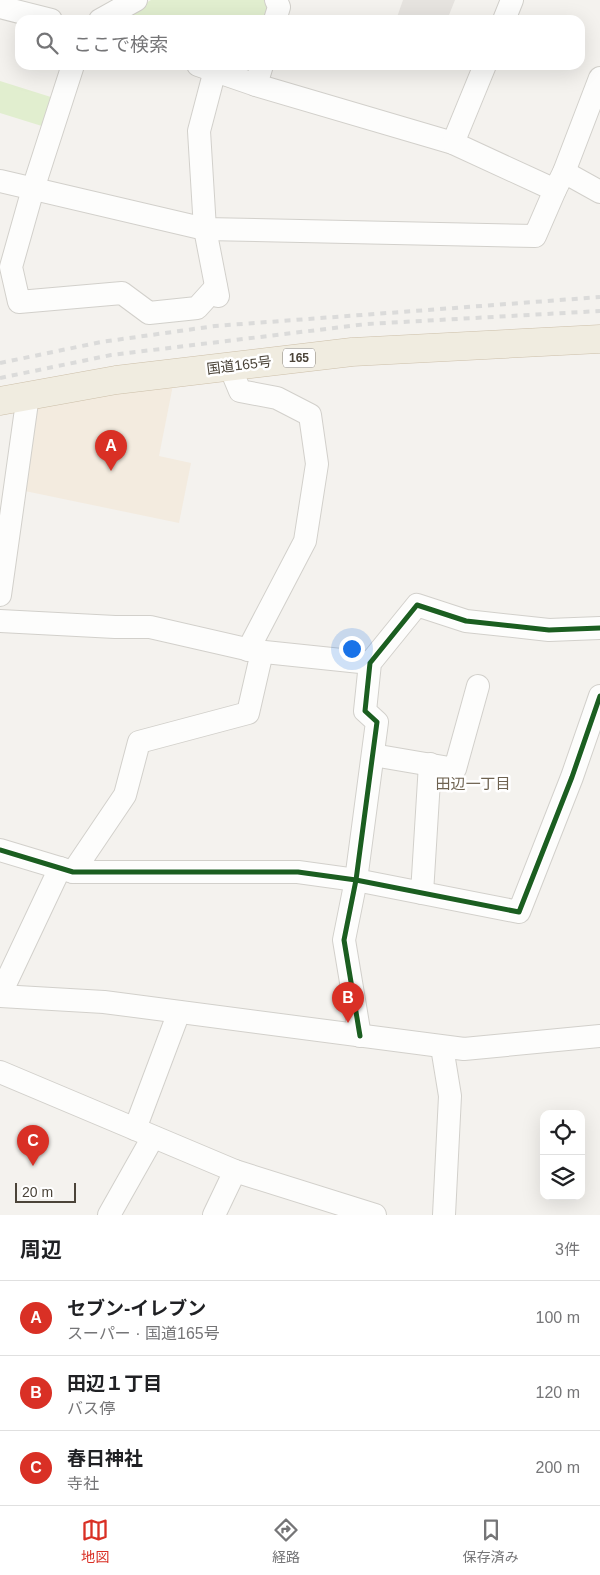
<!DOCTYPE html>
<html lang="ja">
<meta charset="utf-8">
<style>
body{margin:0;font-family:Helvetica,"Noto Sans JP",sans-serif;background:#f6f6f6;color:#202124}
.controls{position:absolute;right:15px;bottom:15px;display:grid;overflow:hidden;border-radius:10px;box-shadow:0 5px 20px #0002}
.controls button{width:45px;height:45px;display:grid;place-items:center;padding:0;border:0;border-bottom:1px solid #e0e0e0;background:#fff;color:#202124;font:25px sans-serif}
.scale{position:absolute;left:15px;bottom:12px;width:61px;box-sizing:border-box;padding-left:5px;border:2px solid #4b4439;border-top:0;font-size:14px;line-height:18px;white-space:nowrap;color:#4b4439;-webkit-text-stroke:4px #fff;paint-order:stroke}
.you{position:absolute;left:351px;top:648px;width:18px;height:18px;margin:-12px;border:4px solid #fff;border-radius:50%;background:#1a73e8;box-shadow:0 0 0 8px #1a73e833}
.badge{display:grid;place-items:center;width:32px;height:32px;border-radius:50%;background:#d93025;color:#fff;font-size:16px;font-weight:700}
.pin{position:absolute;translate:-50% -41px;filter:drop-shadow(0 1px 2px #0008)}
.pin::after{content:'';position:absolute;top:26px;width:18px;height:15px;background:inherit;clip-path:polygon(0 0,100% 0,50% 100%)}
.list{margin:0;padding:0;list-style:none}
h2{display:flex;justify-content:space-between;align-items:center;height:65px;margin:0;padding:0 20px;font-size:21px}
h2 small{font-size:16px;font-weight:400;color:#757577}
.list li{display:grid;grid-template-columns:32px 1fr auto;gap:15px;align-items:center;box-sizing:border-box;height:75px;padding:0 20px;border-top:1px solid #e0e0e0}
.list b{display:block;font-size:19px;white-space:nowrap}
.list p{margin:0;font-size:16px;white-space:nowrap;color:#757577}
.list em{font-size:16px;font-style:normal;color:#757577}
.icon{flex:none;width:28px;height:28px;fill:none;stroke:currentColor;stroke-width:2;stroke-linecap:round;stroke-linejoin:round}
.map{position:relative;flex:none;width:600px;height:1215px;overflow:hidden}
.search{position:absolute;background:#fff;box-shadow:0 5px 20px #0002;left:15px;right:15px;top:15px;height:55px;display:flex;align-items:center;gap:12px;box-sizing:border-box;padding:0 18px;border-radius:15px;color:#757577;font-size:19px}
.sheet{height:290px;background:#fff}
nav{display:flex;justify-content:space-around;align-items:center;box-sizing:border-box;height:70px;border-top:1px solid #e0e0e0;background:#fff;font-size:14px;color:#757577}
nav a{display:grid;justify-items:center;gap:2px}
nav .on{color:#d93025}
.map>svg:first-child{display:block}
.commercial{fill:#f3ebdf}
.green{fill:#e1eecf}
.parking{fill:#e6e3df}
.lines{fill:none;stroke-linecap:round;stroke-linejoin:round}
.minor-casing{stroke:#d2d0cb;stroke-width:24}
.trunk-casing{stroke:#ccbfa9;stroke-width:29}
.minor{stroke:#fdfdfc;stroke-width:22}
.trunk{stroke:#f0ece0;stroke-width:28}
.rail{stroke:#dbdbda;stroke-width:4;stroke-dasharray:6 6;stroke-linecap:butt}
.cycleway-casing{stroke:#fff;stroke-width:8}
.cycleway{stroke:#1b5e20;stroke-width:5}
.labels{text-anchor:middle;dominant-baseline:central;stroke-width:5;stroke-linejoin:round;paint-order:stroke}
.shield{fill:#fff;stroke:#817c74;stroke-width:1}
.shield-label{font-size:12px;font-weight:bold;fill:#4b4439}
.street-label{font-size:14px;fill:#4b4439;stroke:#fff}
.neighbourhood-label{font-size:15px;fill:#6e6250;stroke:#fff}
</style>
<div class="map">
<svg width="600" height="1215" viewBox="0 0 600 1215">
<rect width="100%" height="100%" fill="#f4f2ee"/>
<polygon class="commercial" points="173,385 159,456 191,463 179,523 20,490 32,407"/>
<g class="green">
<polygon points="151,0 268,0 266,20 124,20 123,16"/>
<polygon points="0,81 54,98 45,127 0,113"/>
</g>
<polygon class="parking" points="403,0 455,0 447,20 396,20"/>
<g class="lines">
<g class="minor-casing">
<g id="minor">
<polyline points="0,7 51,20"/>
<polyline points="100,20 136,0"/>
<polyline points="275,20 279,7 276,0"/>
<polyline points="504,20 512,0"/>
<polyline points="73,65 33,189 11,267 19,302 122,293 149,313 197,308 216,287"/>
<polyline points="198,65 256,85 453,143 555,190 564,172 600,78"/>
<polyline points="215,70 199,131 205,229 218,296"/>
<polyline points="256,85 262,65"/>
<polyline points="453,143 485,65"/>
<polyline points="564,172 600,192"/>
<polyline points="0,181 205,229 535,236 555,190"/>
<polyline points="230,367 240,391 277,398 310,415 317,464 305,541 248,650"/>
<polyline points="0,595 28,395"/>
<polyline points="0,621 115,627 150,627 255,651 370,663"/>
<polyline points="373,755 455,769 478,686"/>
<polyline points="0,850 73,872 298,872 356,880 519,912 572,777 600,696"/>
<polyline points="73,872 125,795 139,742 248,713 262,652"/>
<polyline points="422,893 430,764"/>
<polyline points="0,995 60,868"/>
<polyline points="0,996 104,1002 464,1049 600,1036"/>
<polyline points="360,1036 344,940 356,880 377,722 365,711 370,663 417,605 466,621 549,630 600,628"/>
<polyline points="442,1047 450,1096 444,1215"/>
<polyline points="0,1072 235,1171 375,1215"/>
<polyline points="135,1129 179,1012"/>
<polyline points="109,1215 153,1137"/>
<polyline points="214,1215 235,1171"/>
</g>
</g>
<g class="trunk-casing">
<polyline id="trunk" points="0,401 116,380 352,352 600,339"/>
</g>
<use href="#minor" class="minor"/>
<use href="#trunk" class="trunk"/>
<g class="rail">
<polyline points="0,363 101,342 215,326 600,297"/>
<polyline points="0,378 111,355 367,324 600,311"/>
</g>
<g class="cycleway-casing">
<g id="cycleway">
<polyline points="0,850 73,872 298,872 356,880 519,912 572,777 600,696"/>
<polyline points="360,1036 344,940 356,880 377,722 365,711 370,663 417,605 466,621 549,630 600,628"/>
</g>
</g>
<use href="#cycleway" class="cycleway"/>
</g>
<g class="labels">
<rect class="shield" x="283" y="348.5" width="32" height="19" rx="4"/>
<g class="shield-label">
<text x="299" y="358">165</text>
</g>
<g class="street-label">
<text transform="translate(239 365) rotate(-7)">国道165号</text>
</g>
<g class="neighbourhood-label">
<text x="473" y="783">田辺一丁目</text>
</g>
</g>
</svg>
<div class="controls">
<button><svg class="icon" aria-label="locate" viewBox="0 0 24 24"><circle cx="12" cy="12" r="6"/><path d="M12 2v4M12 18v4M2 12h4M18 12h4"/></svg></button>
<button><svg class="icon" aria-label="layers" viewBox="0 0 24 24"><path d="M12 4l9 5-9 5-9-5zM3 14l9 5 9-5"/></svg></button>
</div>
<div class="scale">20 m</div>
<div class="you"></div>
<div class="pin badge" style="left:111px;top:471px">A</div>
<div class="pin badge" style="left:348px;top:1023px">B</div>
<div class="pin badge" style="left:33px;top:1166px">C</div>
<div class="search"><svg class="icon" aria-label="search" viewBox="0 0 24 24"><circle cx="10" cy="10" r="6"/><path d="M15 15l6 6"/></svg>ここで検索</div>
</div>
<section class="sheet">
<h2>周辺<small>3件</small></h2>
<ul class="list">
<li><span class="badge">A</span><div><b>セブン-イレブン</b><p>スーパー · 国道165号</p></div><em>100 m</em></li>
<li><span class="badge">B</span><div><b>田辺１丁目</b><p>バス停</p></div><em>120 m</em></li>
<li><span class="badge">C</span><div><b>春日神社</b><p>寺社</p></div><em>200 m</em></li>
</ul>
</section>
<nav>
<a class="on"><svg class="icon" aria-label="map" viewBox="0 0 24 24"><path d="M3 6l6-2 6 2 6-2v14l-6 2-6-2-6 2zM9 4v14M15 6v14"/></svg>地図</a>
<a><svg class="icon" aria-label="directions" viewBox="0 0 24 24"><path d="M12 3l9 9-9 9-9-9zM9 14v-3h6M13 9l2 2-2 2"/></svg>経路</a>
<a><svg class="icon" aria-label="saved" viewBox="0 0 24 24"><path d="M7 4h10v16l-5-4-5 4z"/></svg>保存済み</a>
</nav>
